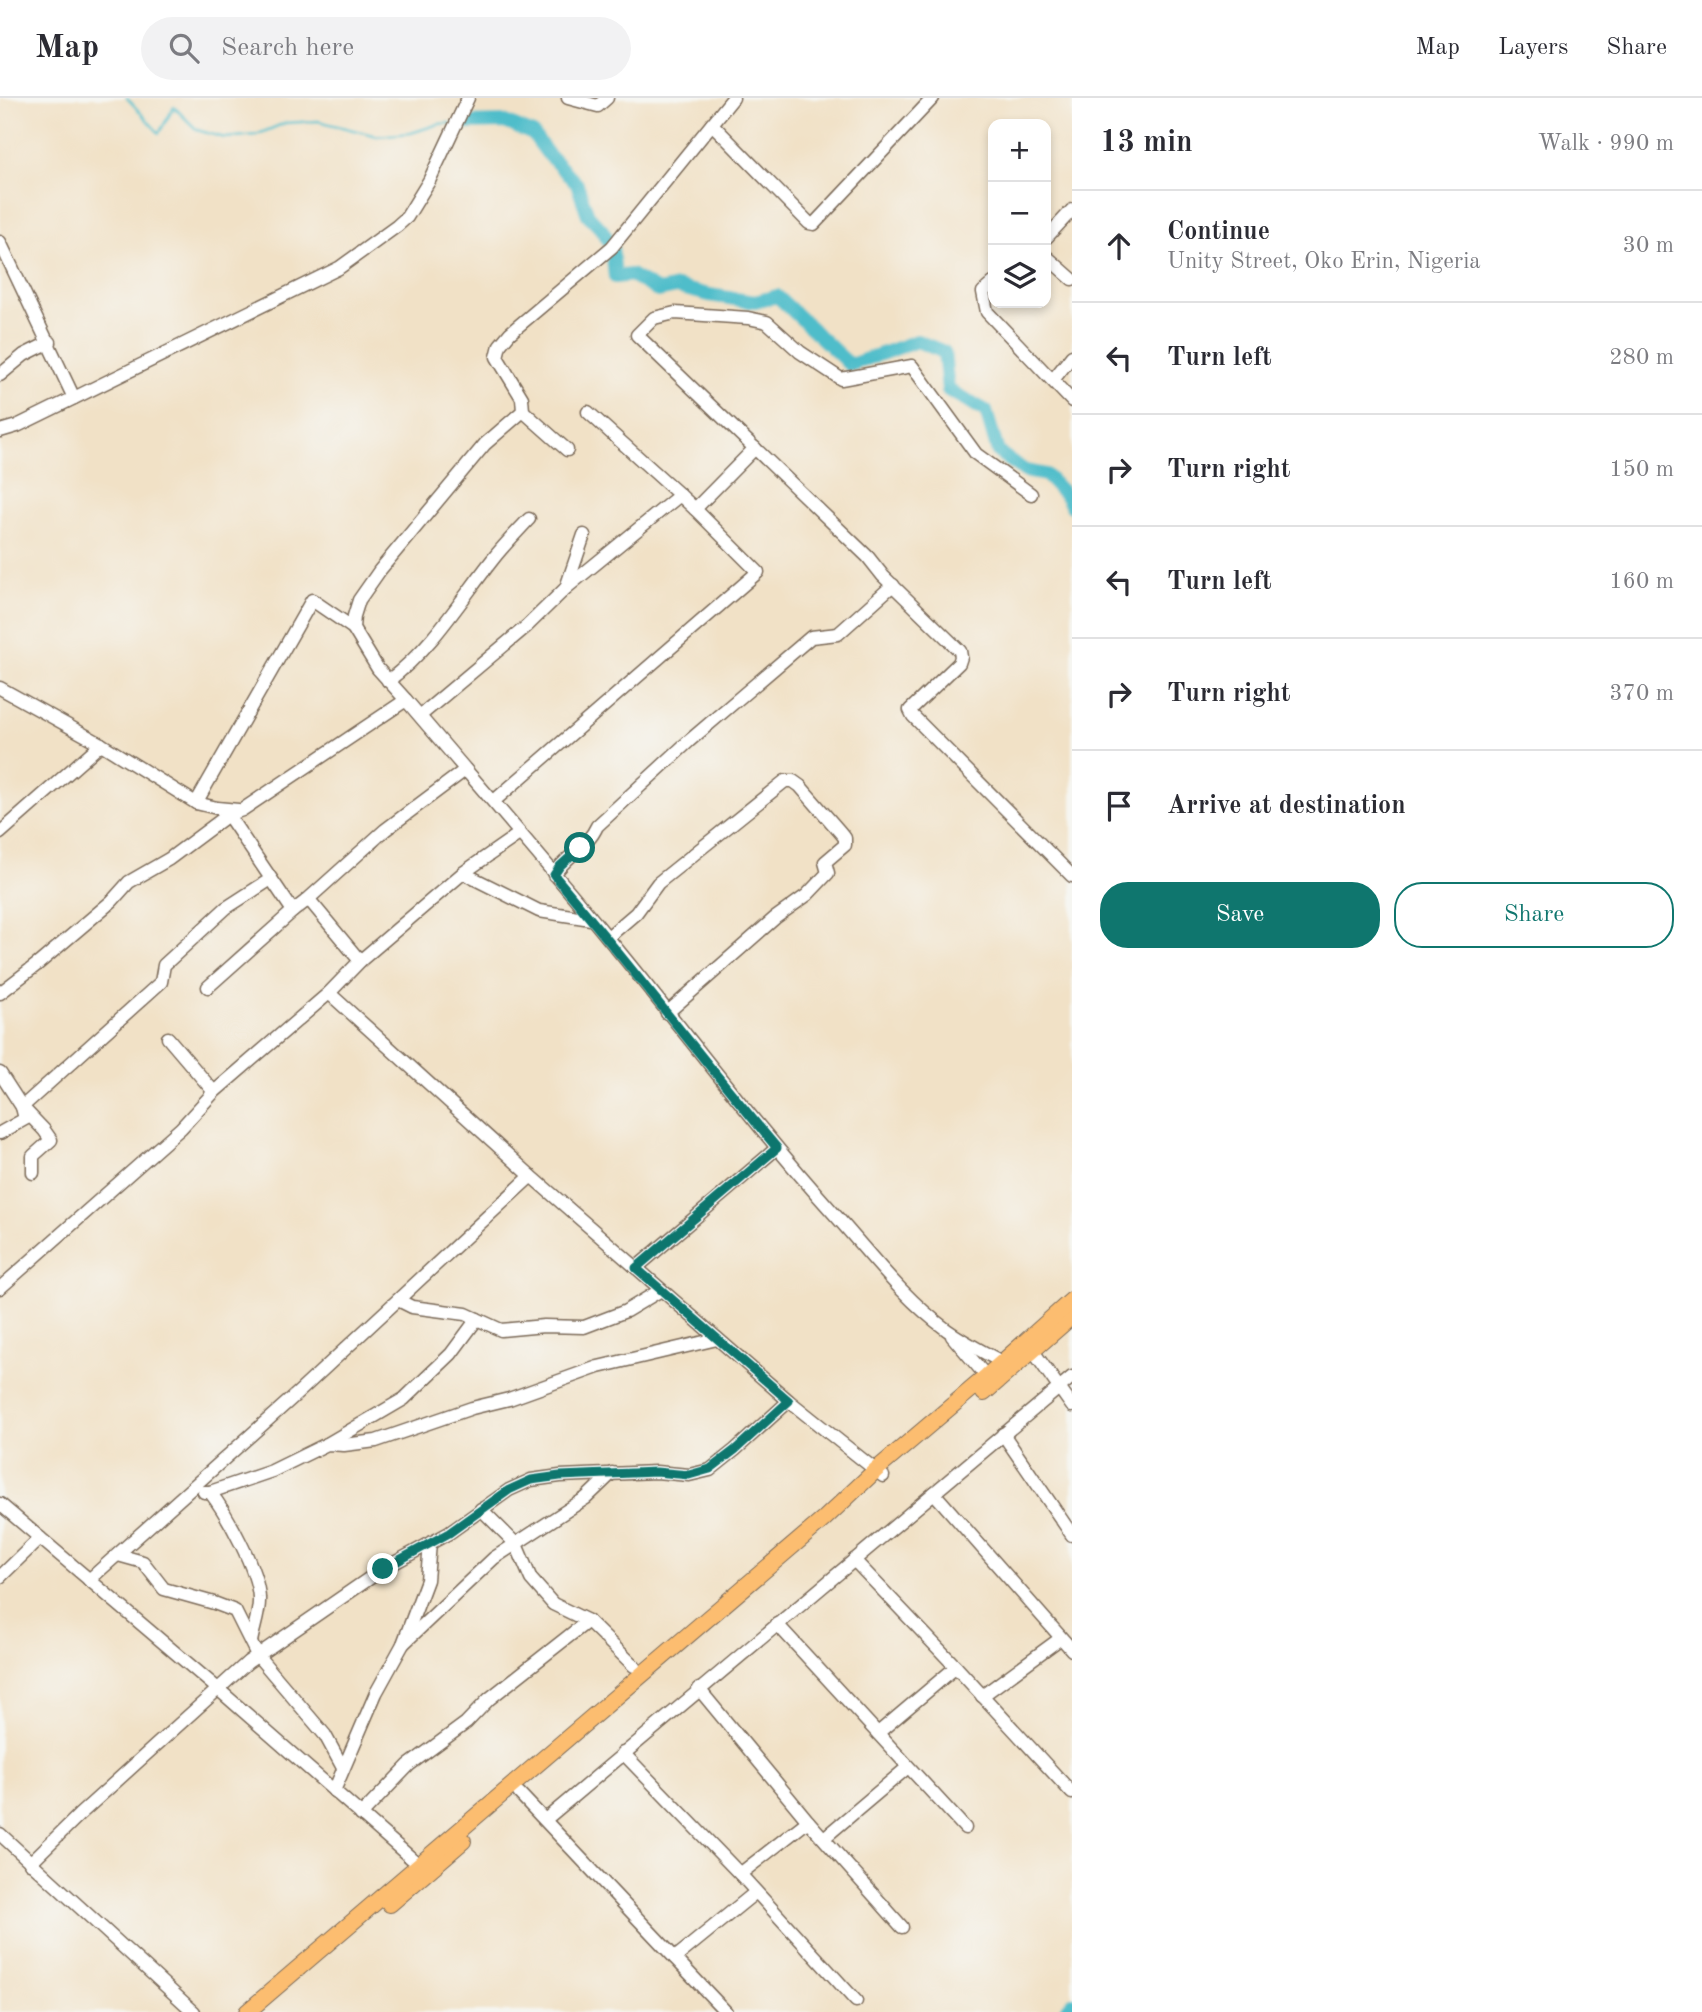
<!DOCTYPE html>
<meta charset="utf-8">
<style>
body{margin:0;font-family:"Old Standard TT",serif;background:#f2f2f3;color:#2b2b33}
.controls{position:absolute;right:21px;top:21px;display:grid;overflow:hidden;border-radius:14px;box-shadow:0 4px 10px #0003}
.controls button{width:63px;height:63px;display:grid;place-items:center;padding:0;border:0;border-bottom:2px solid #e1e1e2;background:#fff;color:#2b2b33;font:35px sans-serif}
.stop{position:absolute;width:21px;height:21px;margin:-16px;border:5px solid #0f766e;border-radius:50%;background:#fff}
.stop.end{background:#0f766e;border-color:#fff;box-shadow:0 2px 7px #0008}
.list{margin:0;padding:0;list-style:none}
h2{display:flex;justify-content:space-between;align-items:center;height:91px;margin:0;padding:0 28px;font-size:30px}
h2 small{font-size:23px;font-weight:400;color:#7c7c81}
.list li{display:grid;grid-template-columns:46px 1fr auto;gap:21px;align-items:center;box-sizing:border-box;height:112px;padding:0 28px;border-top:2px solid #e1e1e2}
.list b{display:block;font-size:26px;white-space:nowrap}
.list p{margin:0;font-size:23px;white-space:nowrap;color:#7c7c81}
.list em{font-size:23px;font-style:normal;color:#7c7c81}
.actions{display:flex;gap:14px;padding:21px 28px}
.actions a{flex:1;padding:16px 0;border:2px solid #0f766e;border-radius:28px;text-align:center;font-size:24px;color:#0f766e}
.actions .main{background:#0f766e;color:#fff}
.icon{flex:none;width:38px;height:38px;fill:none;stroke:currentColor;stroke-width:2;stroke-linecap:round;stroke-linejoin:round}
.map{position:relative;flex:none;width:1072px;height:1914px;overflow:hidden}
header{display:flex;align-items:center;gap:42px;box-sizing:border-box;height:98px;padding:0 35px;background:#fff;border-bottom:2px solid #e1e1e2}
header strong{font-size:33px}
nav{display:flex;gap:38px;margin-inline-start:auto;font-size:24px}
.search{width:490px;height:63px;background:#f2f2f3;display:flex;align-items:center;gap:18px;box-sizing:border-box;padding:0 24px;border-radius:38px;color:#7c7c81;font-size:26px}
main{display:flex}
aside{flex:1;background:#fff}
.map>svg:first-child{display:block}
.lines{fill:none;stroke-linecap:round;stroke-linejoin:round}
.stream{stroke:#50bdca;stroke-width:2.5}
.river{stroke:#50bdca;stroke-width:14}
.minor-casing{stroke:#7b6a59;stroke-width:15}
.major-casing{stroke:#7b6a59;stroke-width:18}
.minor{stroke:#fff;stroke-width:12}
.major{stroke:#fcbd6f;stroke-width:16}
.route{stroke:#0f766e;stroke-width:9}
</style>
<header>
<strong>Map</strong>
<div class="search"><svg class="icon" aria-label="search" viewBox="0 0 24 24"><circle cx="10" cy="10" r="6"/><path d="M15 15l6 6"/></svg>Search here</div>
<nav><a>Map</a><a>Layers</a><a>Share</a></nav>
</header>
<main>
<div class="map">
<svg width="1072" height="1914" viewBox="0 0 1072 1914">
<rect width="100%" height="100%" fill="#f6f6f2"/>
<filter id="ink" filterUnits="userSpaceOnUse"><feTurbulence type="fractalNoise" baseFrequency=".0143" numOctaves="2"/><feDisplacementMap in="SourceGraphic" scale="14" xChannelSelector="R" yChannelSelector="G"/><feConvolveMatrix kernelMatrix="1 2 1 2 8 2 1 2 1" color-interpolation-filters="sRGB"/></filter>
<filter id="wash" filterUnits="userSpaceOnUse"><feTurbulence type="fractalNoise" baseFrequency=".00686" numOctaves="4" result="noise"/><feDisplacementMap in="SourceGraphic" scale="28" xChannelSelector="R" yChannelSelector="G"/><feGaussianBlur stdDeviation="1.57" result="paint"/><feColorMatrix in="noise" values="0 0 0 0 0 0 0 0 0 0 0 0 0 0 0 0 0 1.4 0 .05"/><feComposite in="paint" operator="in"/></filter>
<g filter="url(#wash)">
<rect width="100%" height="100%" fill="#f1e1c6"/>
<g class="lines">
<polyline class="stream" points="127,0 159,35 174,9 197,32 225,40 256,37 285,25 318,23 377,38 411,35 439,26 450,25"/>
<g class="river">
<polyline points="465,25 505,24 533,36 547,55 577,86 588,117 602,132 612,149 615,179 631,177 658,193 677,189 709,197 755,204 777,198 850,267 917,243 944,254 948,292 986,313 998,354 1025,373 1046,377 1067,399 1072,408"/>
<polyline points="1064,1914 1072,1905"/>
</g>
</g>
</g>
<g filter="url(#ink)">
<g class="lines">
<g class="minor-casing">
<g id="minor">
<polyline points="568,0 598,8 607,0"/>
<polyline points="712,26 809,125 814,126 933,0"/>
<polyline points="1046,140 1072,112"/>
<polyline points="0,144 74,300"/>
<polyline points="1046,158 1072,181"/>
<polyline points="993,185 983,194 987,214 1072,303"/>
<polyline points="0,277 24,257 50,244"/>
<polyline points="1053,282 1072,258"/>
<polyline points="523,313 567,352"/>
<polyline points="588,314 680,397"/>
<polyline points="0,333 17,328 339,170 397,128 407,119 429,83 468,0"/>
<polyline points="1031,396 976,356 912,268 841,281 800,254 767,224 748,220 675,215 654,220 637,237 868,459 883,478 960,553 961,559 959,565 910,612 913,618 1072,778"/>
<polyline points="566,490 680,397 695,411 755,350"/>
<path d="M388,583C433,549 459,504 493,461C504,447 517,434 529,421"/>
<polyline points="0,590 101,646 196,705 217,710 238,712"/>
<polyline points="406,602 378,571 353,530 354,518 359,502 380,472 485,346 523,313 522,300 497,259 500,247 510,235 612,149 733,0"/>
<polyline points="421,617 527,528 566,490 584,437"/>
<polyline points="494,703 758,474 695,411"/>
<polyline points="196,705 312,502 353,530"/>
<polyline points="228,717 293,813 306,803 311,804 360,863"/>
<polyline points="0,735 101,646"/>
<polyline points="463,775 539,813 591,821"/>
<path d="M554,777C566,757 588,749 597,728L689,643L811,539L838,536L893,487"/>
<polyline points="306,803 385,732 465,672"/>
<polyline points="608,839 636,815 658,785 785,683 793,683 800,688 840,734 845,740 845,747 825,764 828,775 807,797 775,820 667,915"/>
<polyline points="208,889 293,813"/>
<path d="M0,895L39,865L112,803L129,784L169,761L228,717L242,712L406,602C473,681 542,759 608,840C684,932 756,1029 836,1118C871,1157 904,1201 947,1232C964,1244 983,1254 1002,1264"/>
<polyline points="329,895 531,1078 789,1303 883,1378"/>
<polyline points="168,940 214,994"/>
<polyline points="0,975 22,1009 44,1032 51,1042 33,1058 33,1075"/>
<polyline points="0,1035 25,1021 22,1009 161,884 164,867 226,810 271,781"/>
<polyline points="636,1170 777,1050"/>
<polyline points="0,1190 181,1030 214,994 329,895 360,863 463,775 519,736"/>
<polyline points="398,1202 412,1209 466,1216 501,1232 544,1228 584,1229 626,1213 661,1192"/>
<polyline points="952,1238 992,1285"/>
<polyline points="1033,1253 1072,1308"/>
<polyline points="1003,1336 1072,1437"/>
<polyline points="329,1345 404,1301 451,1256 477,1221"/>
<path d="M204,1394H210C227,1416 258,1472 259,1500C260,1514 253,1531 251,1544"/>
<polyline points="210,1394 272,1373 327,1346 344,1347 376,1343 472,1310 509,1301 598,1269 717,1241"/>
<polyline points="934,1395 1072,1552"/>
<polyline points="0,1406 218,1591 419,1767"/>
<polyline points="481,1411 516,1446 531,1481 553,1506 588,1523"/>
<polyline points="118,1457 143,1464 164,1491 214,1505 235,1513 257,1557 325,1637 343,1670"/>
<polyline points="854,1462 956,1569 1072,1695"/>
<polyline points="0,1479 40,1440"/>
<polyline points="89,1482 300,1293 531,1078"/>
<polyline points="777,1526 965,1730"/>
<polyline points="403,1546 494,1460 586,1400 612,1375"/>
<polyline points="699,1591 808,1723 902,1829"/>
<polyline points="982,1598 1061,1540"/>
<polyline points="878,1635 956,1569"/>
<polyline points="623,1655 740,1776 856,1903"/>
<polyline points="334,1693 376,1595 403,1546 427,1482 430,1445"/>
<polyline points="519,1695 726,1914"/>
<polyline points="361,1717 409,1667 466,1625 489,1601 588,1523 634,1568"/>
<polyline points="545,1722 1072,1279"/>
<polyline points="0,1736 194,1914"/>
<polyline points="824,1740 908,1669"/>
<polyline points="30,1765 79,1717 248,1564 383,1471 449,1435 509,1392 531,1382 560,1378 656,1374 689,1377 710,1372 735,1352 789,1303"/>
<polyline points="740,1776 808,1723"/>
<polyline points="675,1860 756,1794"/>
</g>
</g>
<g class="major-casing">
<g id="major">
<polyline points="984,1295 1072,1218"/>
<polyline points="390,1806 463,1743"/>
<polyline points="247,1914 823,1422 876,1372 987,1278 1072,1202"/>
</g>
</g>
<use href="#minor" class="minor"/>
<use href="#major" class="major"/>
</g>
</g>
<g class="lines" filter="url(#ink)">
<path class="route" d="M383,1471L449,1435L509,1392L531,1382L560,1378L656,1374L689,1377L710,1371L735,1352L789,1303L636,1170L777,1050C701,960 630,867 554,777L560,768L580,750"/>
</g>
</svg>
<div class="controls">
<button>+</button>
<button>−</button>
<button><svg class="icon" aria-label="layers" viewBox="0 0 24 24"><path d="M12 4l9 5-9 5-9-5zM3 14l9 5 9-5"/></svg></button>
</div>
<div class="stop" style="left:580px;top:750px"></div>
<div class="stop end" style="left:383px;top:1471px"></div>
</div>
<aside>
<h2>13 min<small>Walk · 990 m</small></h2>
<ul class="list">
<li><svg class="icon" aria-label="ahead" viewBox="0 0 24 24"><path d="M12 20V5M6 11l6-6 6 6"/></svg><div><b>Continue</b><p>Unity Street, Oko Erin, Nigeria</p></div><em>30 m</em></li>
<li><svg class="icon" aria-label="left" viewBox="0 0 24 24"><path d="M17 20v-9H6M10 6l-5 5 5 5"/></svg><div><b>Turn left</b></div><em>280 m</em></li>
<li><svg class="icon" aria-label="right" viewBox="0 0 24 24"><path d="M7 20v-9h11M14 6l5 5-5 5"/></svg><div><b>Turn right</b></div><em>150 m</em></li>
<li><svg class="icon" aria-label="left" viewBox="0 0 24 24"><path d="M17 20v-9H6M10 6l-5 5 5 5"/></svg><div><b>Turn left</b></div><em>160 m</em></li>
<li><svg class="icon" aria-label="right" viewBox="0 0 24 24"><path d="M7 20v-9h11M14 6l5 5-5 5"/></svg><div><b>Turn right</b></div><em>370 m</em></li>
<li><svg class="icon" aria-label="arrive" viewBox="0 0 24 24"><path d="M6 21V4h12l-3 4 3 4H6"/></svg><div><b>Arrive at destination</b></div></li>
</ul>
<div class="actions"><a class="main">Save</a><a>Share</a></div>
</aside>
</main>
